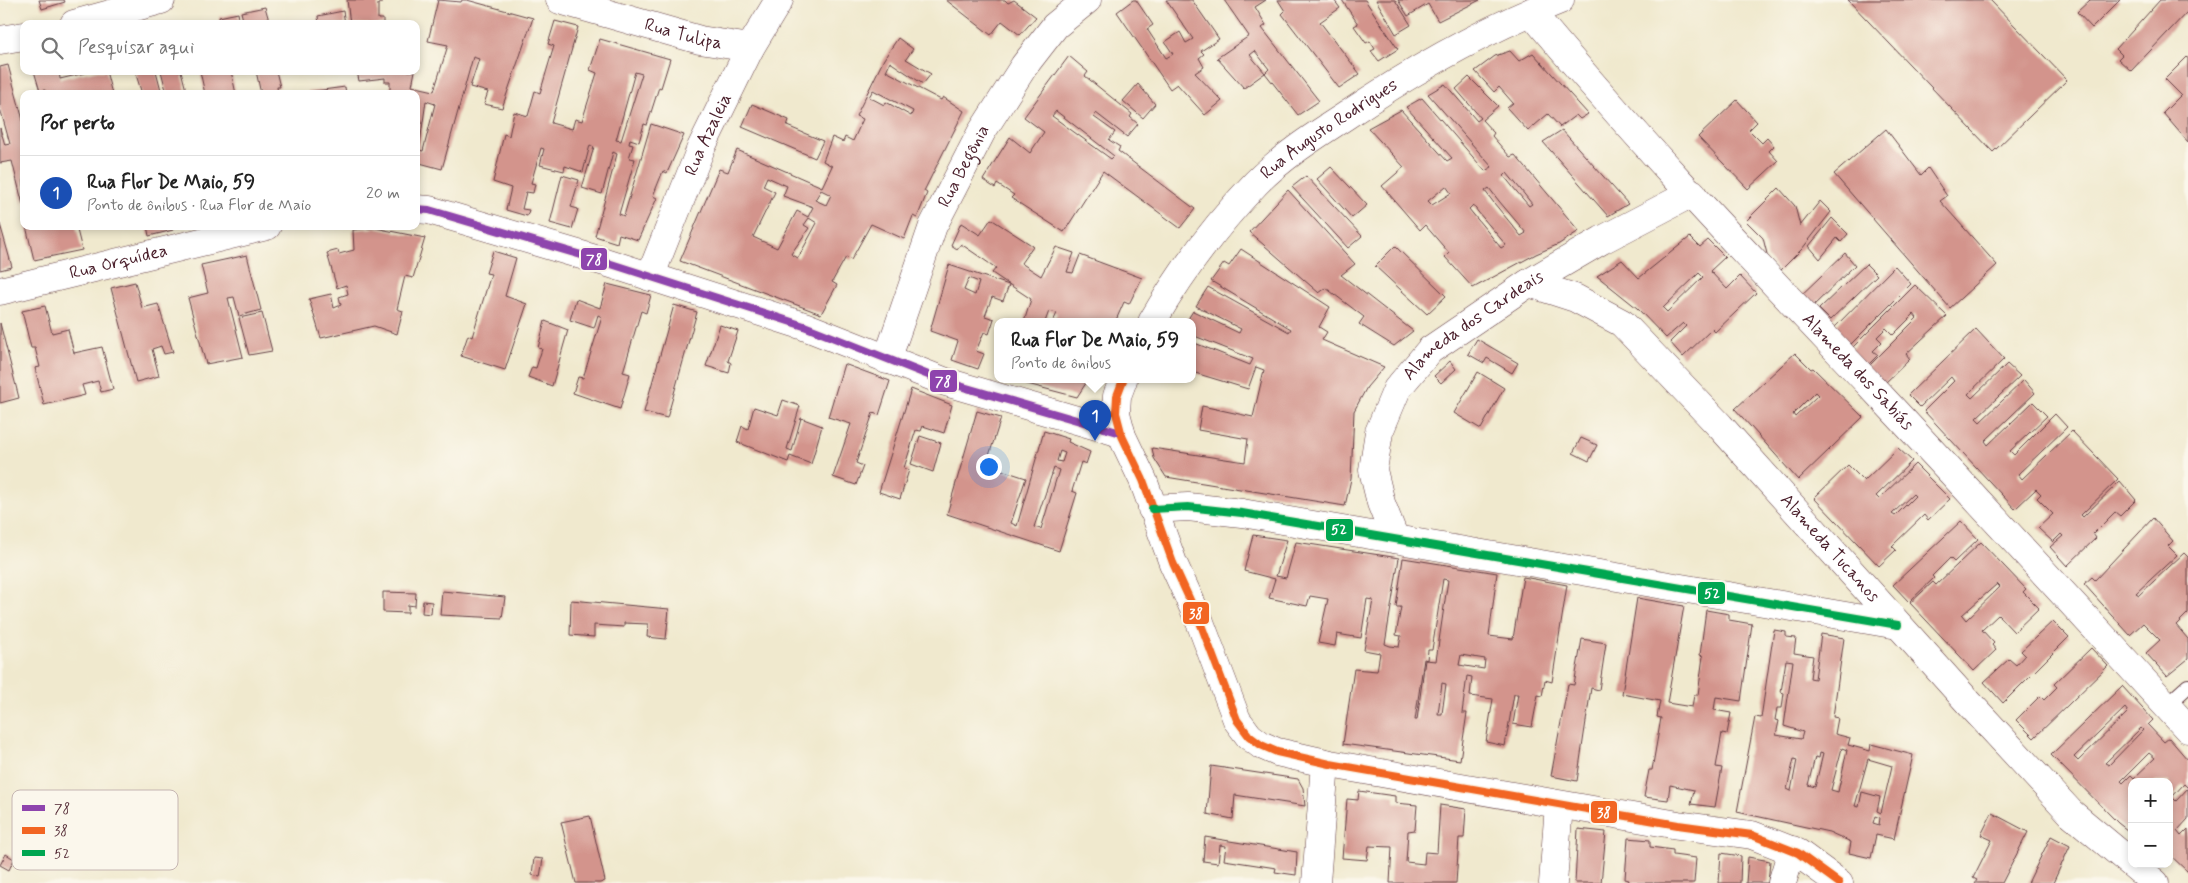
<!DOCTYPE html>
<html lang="pt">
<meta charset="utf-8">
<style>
body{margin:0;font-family:Mynerve,sans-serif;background:#f2f2f2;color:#222}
.controls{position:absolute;right:15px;bottom:15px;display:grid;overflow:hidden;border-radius:10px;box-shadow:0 2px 8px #0003}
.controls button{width:45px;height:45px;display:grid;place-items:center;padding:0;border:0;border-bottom:1px solid #e0e0e0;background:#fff;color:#222;font:25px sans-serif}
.you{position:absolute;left:988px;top:466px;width:18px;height:18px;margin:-12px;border:4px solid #fff;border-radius:50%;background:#1a73e8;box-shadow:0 0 0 8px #1a73e833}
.badge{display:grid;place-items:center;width:32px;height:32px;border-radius:50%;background:#c8321e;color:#fff;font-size:16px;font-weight:700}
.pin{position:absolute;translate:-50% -41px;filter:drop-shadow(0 1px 2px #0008)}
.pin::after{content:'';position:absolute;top:26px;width:18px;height:15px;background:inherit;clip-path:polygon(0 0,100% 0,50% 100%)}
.popup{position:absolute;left:994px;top:318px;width:202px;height:65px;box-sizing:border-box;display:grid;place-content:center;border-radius:10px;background:#fff;filter:drop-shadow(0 1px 4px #0005);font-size:16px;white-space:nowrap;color:#767676}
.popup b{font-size:19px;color:#222}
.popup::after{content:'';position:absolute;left:50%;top:100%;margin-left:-10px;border:10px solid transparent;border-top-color:#fff}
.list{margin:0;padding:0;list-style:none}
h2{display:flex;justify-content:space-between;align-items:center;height:65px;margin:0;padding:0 20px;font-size:21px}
h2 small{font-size:16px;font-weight:400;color:#767676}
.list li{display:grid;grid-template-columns:32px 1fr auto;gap:15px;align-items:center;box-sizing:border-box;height:75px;padding:0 20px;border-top:1px solid #e0e0e0}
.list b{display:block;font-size:19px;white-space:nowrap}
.list p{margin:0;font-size:16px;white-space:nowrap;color:#767676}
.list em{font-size:16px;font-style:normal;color:#767676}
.icon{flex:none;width:28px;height:28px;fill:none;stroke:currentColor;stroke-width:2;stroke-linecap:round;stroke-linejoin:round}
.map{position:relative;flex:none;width:2188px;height:883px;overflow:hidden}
.search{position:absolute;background:#fff;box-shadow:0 2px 8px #0003;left:20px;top:20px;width:400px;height:55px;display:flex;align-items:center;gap:12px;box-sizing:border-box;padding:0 18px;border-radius:10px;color:#767676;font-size:19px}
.panel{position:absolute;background:#fff;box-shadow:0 2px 8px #0003;left:20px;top:90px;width:400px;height:140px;border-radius:10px}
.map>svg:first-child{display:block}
.building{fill:#d3948c;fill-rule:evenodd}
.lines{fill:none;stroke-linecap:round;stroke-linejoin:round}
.lane-casing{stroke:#633d43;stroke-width:16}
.street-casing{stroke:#633d43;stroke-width:29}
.lane{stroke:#fff;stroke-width:14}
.street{stroke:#fff;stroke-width:28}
.bus-1-casing{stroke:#fbf7ec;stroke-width:11}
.bus-2-casing{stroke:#fbf7ec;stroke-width:11}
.bus-3-casing{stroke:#fbf7ec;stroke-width:11}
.bus-1{stroke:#8e44ad;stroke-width:8}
.bus-2{stroke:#f26522;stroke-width:8}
.bus-3{stroke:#00a651;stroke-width:8}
.labels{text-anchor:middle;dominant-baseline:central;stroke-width:5;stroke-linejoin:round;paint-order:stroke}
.street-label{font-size:18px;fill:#4a1f2b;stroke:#fbf7ec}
.key{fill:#fbf7ec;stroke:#c6b6b2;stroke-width:1}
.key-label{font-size:14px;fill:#4a1f2b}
.line-badge{stroke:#fbf7ec;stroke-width:2}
.badge-label{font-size:14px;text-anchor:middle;font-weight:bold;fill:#fff}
</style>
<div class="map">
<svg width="2188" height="883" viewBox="0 0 2188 883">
<rect width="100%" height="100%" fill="#fbf7ec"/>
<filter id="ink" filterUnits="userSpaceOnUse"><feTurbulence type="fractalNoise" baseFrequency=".02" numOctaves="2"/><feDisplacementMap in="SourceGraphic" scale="10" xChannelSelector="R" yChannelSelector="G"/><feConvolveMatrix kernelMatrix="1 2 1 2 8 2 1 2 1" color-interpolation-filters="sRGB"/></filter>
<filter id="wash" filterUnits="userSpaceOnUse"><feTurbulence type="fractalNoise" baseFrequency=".0096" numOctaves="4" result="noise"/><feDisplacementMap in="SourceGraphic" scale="20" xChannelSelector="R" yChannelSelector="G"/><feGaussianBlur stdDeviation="1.12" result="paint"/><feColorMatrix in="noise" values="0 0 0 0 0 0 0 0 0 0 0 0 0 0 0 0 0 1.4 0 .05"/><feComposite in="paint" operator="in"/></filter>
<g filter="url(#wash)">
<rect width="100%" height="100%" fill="#f0e9ce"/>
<g id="blocks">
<g class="building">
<polygon points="39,0 64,0 65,2 42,9"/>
<polygon points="347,0 382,0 383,3 378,4 378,19 383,19 383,24 350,24"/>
<path d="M438,0L461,2L462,0H467L533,18L502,108L484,104L488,92L470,87L479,59L473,57L442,169L416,162V94H390V82H385V78L359,81L357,71H415L412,86L434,91L448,45L428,41ZM426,101L435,104L423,151L419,150Z"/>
<polygon points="946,0 1005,0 1008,3 1014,0 1036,17 1020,35 1002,21 991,35"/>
<polygon points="1133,0 1136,0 1153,25 1147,29 1166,58 1173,54 1165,42 1180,32 1186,43 1193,39 1166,0 1192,0 1219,39 1201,51 1204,54 1199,58 1204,67 1195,73 1222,101 1205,115 1177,84 1170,89 1117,12"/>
<polygon points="1224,0 1266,0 1255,7 1266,25 1262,28 1319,101 1298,115 1265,73 1269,69 1255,51 1250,55 1265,73 1244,88 1217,58 1249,36"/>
<polygon points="1278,0 1334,0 1340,8 1320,22 1360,74 1339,88 1282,14 1285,11"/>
<polygon points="1342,0 1365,0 1398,49 1379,61 1371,51 1375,49 1370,41 1366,43 1354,26 1358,24"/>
<polygon points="1376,0 1395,0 1411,25 1396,34"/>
<polygon points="1398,0 1480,0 1438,21 1428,4 1408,16"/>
<polygon points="1848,0 1990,0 2067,80 1993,152"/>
<polygon points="2090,0 2120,0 2092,28 2077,12"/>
<polygon points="2160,0 2188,0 2188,11 2131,71 2118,59 2122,55 2116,49"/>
<polygon points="265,7 270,24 244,24 241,12"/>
<polygon points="343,11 345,24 319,24 318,16"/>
<polygon points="238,13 240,24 220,24 219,17"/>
<path d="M555,21L578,27L551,123L572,129L575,119L582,121L597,73L590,70L600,39L670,59L661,88L659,87L647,125L644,124L639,142L630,139L629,144L633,145L629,158L635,159L619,214L624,216L651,124L684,135L667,173L663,171L653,196L657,198L638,240L619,234L617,243L595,236L617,154L613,152L602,194L582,188L594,147L590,145L583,172L565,166L564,171L540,165L544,149L541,148L531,183L535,184L533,193L526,192L522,209L529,210L527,216L506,210L511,188L493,182L504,134L509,136L514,112L528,116L535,91L540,93L554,46L548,44ZM635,72L642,74L621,141L616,140Z"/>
<path d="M898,38L913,49L906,59L931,74L923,84L890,62L886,71L941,100L943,97L964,111L924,191L927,193L917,218L913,216L904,239L871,224L851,260L846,257L832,282L837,285L821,314L680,261L719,169L728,172L737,150L822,187L832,166L823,161L832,137L843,142L845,137L853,141L863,119L856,116L884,59ZM873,90L913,111L911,116L886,102L884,105L869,97ZM767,177L787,186L783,196L813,207L808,217L797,211L777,248L753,237L775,192L763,186ZM821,190L831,195L826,205L815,200ZM809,218L817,223L798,258L791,254L809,228L804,225Z"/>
<polygon points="1510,51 1519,61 1533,53 1588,114 1580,119 1576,115 1560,127 1548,114 1528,131 1507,108 1513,103 1499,87 1494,92 1475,71 1495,56"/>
<path d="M1069,56L1088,72L1085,76L1132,114L1130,117L1138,124L1127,137L1096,113L1094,117L1115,132L1109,140L1120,147L1118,151L1195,209L1180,228L1103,171L1064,232L1011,198L1014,195L997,184L995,188L983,180L1010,137L1030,153L1044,132L1024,117ZM1056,111L1114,156L1111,159L1052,116Z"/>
<polygon points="2188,56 2188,142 2163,113 2181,95 2165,79"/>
<polygon points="8,65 24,124 23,205 12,161 0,163 0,128 5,145 10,144 0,108 0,67"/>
<polygon points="34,71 59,71 60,79 93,71 106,71 112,94 47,94 45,90 40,91"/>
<polygon points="135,71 156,71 162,94 142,94"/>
<polygon points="161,71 181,71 187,94 167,94"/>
<polygon points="200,71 231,71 236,94 205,94"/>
<polygon points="256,71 276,71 280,87 277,87 278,94 261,94"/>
<path d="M1469,77L1498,106L1482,120L1494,133L1492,136L1510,157L1515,155L1579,231L1559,244L1536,254L1473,288L1445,257L1449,253L1425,225L1420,230L1382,186L1404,167L1368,128L1401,110L1447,161L1452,158L1406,107L1422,98L1485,171L1492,167L1428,94L1445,84L1477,121L1481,118L1456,89ZM1507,173L1521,190L1532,204L1529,206L1517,192L1504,176ZM1446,186L1451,193L1432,205L1428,201ZM1489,188L1499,201L1526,233L1521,236L1494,203L1485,191ZM1473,205L1478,212L1506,245L1501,248L1473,214L1469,209Z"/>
<polygon points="1138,84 1155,104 1143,118 1123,101"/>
<polygon points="345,87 346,94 308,94 308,92"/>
<polygon points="1737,100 1757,122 1749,130 1762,143 1767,138 1774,146 1769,151 1778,161 1748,189 1698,137"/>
<polygon points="752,104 789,120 787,126 823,141 815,158 742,127"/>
<polygon points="1886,129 1921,175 1928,168 1947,196 1940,201 1997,265 1950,308 1834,174"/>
<polygon points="1562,130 1586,157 1628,204 1608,216 1565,167 1543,142"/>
<polygon points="1331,167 1367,205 1352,218 1317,179"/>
<polygon points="562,175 579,180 571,207 578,209 572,229 550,223"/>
<polygon points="1306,176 1362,236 1348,248 1292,187"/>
<polygon points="1779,188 1795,206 1800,226 1820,201 1831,212 1802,249 1779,272 1768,258 1763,238 1746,221"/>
<polygon points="1288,190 1355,264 1341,275 1413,331 1394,346 1359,324 1364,317 1326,288 1319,293 1249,232"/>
<polygon points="1832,218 1848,234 1841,242 1837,238 1820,259 1809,246"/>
<polygon points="991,219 1033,246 1021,263 1041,276 1056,247 1074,253 1067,272 1073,273 1080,255 1142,278 1129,304 1124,302 1116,320 1122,322 1053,322 1057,313 1049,311 1045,322 1024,322 1031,299 992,273 996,268 961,244 957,249 951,245 961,223 980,235"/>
<polygon points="0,224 12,267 0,270"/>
<polygon points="26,226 76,226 82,250 34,260"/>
<polygon points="147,226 172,226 173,230 149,236"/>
<polygon points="375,228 425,238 413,278 405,276 397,309 403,311 397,334 374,326 321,338 309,299 331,294 334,308 341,305 339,297 348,294 346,285 337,288 327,253 338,250 339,254 354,250 353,230"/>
<path d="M1690,237L1700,247L1708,240L1725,257L1710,271L1727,289L1740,276L1756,293L1715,332L1712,329L1683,357L1670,342L1686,326L1683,323L1666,338L1637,308L1597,276L1622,260L1639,278ZM1699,273L1703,277L1667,312L1663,308Z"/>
<polygon points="1395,246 1446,296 1427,314 1375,266"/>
<polygon points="1241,249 1330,307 1319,327 1327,332 1322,340 1384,367 1367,387 1354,411 1351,479 1345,506 1166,477 1154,458 1152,448 1245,462 1248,439 1198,430 1202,406 1253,417 1264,370 1256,367 1248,389 1192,372 1192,342 1250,365 1253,359 1192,335 1192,322 1186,322 1193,311 1239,333 1241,329 1196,306 1208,287 1289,332 1291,329 1211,281 1224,263 1229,266"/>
<polygon points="493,251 516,258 505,296 527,304 505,370 461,356 468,335 472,337 491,274 486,273"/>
<polygon points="1845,253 1855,265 1809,310 1797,299"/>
<polygon points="247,255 261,310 239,316 234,297 228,298 243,357 206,364 188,298 208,293 201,265"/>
<polygon points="1866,264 1877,275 1830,320 1819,309"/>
<path d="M949,265L1009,285L1003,301L992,297L985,316L994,319L989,334L984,332L976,351L984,354L978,369L952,360L958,341L930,331ZM969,278L979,282L975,295L964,290Z"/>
<polygon points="1895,266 1911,284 1845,350 1829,333"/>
<polygon points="135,282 142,308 158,304 173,352 164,354 161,346 152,349 159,376 136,382 111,288"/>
<polygon points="607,284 651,295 646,313 641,311 623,372 630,374 620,409 573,393 578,377 583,378 602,317 598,315 594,328 570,320 576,299 600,308"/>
<polygon points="1915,285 1947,316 1906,354 1910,359 1883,385 1867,368 1917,318 1914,314 1893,335 1886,328 1877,337 1882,342 1873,351 1878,355 1865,368 1849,351"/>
<polygon points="674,305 697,312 667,418 644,412"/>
<polygon points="45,306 52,333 68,329 74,353 102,347 113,389 101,392 98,381 82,385 85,395 44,405 35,368 40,367 35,348 31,348 22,311"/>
<polygon points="262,313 272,351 249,355 239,318"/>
<polygon points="545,321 568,330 552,386 528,377 532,367 536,368 542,349 538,348"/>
<polygon points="0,323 19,398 0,403"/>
<polygon points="720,325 738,331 728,361 731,363 729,373 706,366"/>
<polygon points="1976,329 2004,359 1968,394 1972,398 2007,364 2020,376 1976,418 1980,422 2024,380 2035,393 1985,441 1988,445 2033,402 2047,416 2010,451 2014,455 2055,414 2067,427 2018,474 2022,479 2072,431 2118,479 2081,515 2083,517 2120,481 2136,500 2120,516 2115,512 2093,534 2096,538 2067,566 2050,547 2063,536 2061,534 2053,542 2038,528 2053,514 2037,498 2041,494 2036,489 2015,509 1924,411 1954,381 1951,377 1920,407 1908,395"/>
<polygon points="1477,339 1518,363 1512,373 1487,358 1484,363 1468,354"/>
<path d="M1795,353L1811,369L1813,368L1863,417L1798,480L1735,409ZM1815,392L1818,395L1795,417L1793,414Z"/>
<polygon points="1450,361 1456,369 1441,383 1434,376"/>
<polygon points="844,364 890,381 879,415 873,413 856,463 863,466 856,485 833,477 851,424 828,417"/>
<polygon points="1478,372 1504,388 1481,429 1454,413"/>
<polygon points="1012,380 1088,380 1077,397"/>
<polygon points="911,389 952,405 944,433 923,426 921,431 916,430 904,468 909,470 900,499 879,492"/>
<polygon points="783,400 800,406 787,449 792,451 801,418 822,426 811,464 790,456 788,462 737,442 742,426 748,429 754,407 778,415"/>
<path d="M977,411L1001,418L986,465L1026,478L1011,523L1017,526L1044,431L1069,439L1068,442L1090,452L1086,464L1081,462L1072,491L1077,493L1059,551L947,514ZM1060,451L1065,453L1062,462L1057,461ZM1054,468L1059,470L1041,529L1034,527Z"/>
<polygon points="920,436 941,443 933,472 911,464"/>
<polygon points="1581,438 1597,445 1589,461 1573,453"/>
<path d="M1898,448L1912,461L1876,496L1879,499L1915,464L1950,499L1928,520L1924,515L1892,546L1896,550L1879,566L1814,498L1848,465L1864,481ZM1913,494L1915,496L1895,516L1892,514Z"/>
<polygon points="2153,518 2173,541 2168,546 2177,555 2136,593 2139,595 2184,553 2188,557 2188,613 2176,625 2188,639 2188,659 2167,676 2146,653 2160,640 2143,623 2130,635 2084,584 2092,577 2095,580"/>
<polygon points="1961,521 1978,539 1954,562 1950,558 1932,576 1934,578 1909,602 1893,585"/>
<path d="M1253,535L1287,540L1276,576L1286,578L1296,542L1399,558L1385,644L1390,646L1399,647L1401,636L1396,635L1401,607H1396L1403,558L1497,573L1489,636L1513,639L1523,577L1567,585L1552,682L1545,680L1542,696L1538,695L1532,727L1513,724L1518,694H1514L1505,746L1486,742L1493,699L1470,696L1472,677L1467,676L1462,713H1467L1460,760L1343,744L1354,669L1377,671L1380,653L1364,650L1373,600L1367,599L1361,638L1337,634L1335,646L1318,643L1328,599L1310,596L1307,606L1269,598L1275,579L1244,571ZM1443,579L1448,580L1436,661L1425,660L1417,720H1415L1424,659L1427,660L1428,650H1432ZM1461,655L1485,659L1484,669L1459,665ZM1442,683L1446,684L1442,714H1438Z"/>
<path d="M1981,542L2026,589L2023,592L2039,608L2014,632L1998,615L1982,630L1994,643L1992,645L1996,650L1974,671L1910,603L1933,582L1936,585ZM1997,584L2000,587L1966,620L1962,615Z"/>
<polygon points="442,591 505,597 502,618 440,615"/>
<polygon points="383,592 416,593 415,606 408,605 408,613 383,612"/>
<polygon points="1637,598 1684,606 1667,703 1692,707 1694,695 1698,695 1703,656 1700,655 1706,610 1729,614 1729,620 1752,624 1741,701 1716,697 1714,710 1731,713 1727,734 1722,733 1716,767 1722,768 1715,807 1691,804 1694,790 1670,785 1668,800 1644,797 1649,770 1652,770 1661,718 1657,717 1660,701 1622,694"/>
<polygon points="571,600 669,609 666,639 647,637 648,624 624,623 624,627 594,625 594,637 570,635"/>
<polygon points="423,601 432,602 431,614 422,613"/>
<polygon points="2053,621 2069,637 2003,703 1984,682 2009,659 2016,665 2025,655 2021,651"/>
<path d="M1774,630L1786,632V637L1796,638L1794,653L1813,656L1810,678L1815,679L1821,634L1844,638L1833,717L1838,718L1835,734L1850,738L1848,745L1870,751L1871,744L1913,755L1894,839L1876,835L1871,858L1849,853L1851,842L1829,832L1737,812L1755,717L1761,718ZM1786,660L1793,661L1784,726L1803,732L1801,739L1776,735L1779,721L1775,720L1777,708H1782L1784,693L1781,692ZM1842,748L1847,750L1838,792L1831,790ZM1820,753L1823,754L1815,787L1808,785L1815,757L1819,758ZM1794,759L1797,760L1791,791L1787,789ZM1868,759L1892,766L1881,813L1877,811L1880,797L1862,792L1859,807L1855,806ZM1875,816L1880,818L1879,825L1873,823Z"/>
<polygon points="1582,639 1606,643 1599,690 1591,688 1577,781 1551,776 1568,684 1574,685"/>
<polygon points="2091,648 2108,666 2034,738 2016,720 2040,696 2044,700 2057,687 2054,684"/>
<path d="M2122,686L2153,720L2148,725L2164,742L2169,738L2188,760V788L2184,784L2172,797L2176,801L2188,788V819L2177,831L2181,836L2188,829V872L2169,854V782H2132V834L2118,823L2051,755ZM2125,708L2128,712L2078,761L2074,757ZM2141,728L2143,730L2109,765L2105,763ZM2149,753L2155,758L2134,778L2131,775L2123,783L2121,781Z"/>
<polygon points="1211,766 1298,779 1303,788 1305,806 1235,795 1233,819 1207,814"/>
<polygon points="1359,791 1395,796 1395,803 1417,805 1415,830 1408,831 1406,862 1424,864 1425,852 1437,853 1440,805 1466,809 1464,838 1459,838 1456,883 1390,883 1392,847 1369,846 1367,860 1342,858 1347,799 1358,800"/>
<polygon points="1992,813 2028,832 2002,883 1975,883 1977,880 1973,878 1992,840 1981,835"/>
<polygon points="590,816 605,881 600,883 576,883 561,822"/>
<polygon points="1578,829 1606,832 1601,883 1575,883"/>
<polygon points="2051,836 2070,846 2053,883 2028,883"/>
<polygon points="1205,837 1297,852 1296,875 1275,872 1276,868 1224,860 1226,846 1220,845 1218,863 1203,861"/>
<polygon points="1628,838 1650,840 1650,847 1673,850 1673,855 1696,858 1694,883 1628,883 1629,880 1625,879"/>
<polygon points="1721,853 1741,856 1740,883 1719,883"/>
<polygon points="6,854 14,859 9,870 0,865"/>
<polygon points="1748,857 1770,861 1768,883 1746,883"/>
<polygon points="534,858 543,859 540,877 532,875"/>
</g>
</g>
</g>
<g filter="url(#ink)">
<use href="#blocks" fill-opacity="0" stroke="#633d43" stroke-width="1"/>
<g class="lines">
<g class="lane-casing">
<polyline id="lane" points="2166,706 2188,686"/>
</g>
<g class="street-casing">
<g id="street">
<path id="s1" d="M560,0L700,40L750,48"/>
<path id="s2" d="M1531,12C1638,141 1755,263 1870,385C1977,499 2082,614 2188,729"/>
<polyline points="74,24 161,0"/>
<polyline points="0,40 24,36"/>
<polyline points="416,209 429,210 605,262 804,326 946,382 1121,433"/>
<path id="s3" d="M650,277L701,148L750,48L779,0"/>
<path id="s4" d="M1529,283L1575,298L1622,323L1720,426L1968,702L2071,813L2155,883"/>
<path id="s5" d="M0,291L267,226"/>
<path id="s6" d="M1152,322C1181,272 1216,225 1256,183C1282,157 1313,137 1344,117C1412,71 1483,30 1560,0"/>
<path id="s7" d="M887,360L933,226L981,133L1024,66L1055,26L1087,0"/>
<polyline points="1123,380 1117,396 1116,413 1122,436 1143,480 1173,563 1200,622 1237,720 1249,736 1261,745 1277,752 1330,764 1678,825 1752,835 1798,853 1839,883"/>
<polyline points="1152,509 1188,507 1242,513 1898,625"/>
<path id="s8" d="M1395,539L1381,503L1373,470L1379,432L1397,389L1430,350L1527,284L1602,240L1692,193"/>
<polyline points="1316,883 1325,763"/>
<polyline points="1553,883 1559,805"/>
<polyline points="1782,883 1792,850"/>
</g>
</g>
<use href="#lane" class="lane"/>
<use href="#street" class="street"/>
<g class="bus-1-casing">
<polyline id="bus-1" points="416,209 429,210 605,262 804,326 946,382 1121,433"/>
</g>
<g class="bus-2-casing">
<polyline id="bus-2" points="1123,380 1117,396 1116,413 1122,436 1143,480 1173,563 1200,622 1237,720 1249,736 1261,745 1277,752 1330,764 1678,825 1752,835 1798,853 1839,883"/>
</g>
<g class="bus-3-casing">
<polyline id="bus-3" points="1152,509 1188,507 1242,513 1898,625"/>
</g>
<use href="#bus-1" class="bus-1"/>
<use href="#bus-2" class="bus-2"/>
<use href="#bus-3" class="bus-3"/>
</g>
</g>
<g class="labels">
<g class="street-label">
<text stroke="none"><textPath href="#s1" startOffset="128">Rua Tulipa</textPath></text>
<text stroke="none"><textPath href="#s6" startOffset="265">Rua Augusto Rodrigues</textPath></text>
<text stroke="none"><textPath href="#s3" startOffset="154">Rua Azaleia</textPath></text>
<text stroke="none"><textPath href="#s7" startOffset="209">Rua Begônia</textPath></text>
<text stroke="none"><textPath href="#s5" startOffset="122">Rua Orquídea</textPath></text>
<text stroke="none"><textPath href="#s8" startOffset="258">Alameda dos Cardeais</textPath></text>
<text stroke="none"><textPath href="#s2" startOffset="486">Alameda dos Sabiás</textPath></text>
<text stroke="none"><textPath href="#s4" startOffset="408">Alameda Tucanos</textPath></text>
</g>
</g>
<rect x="12" y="790" width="166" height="80" rx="8" class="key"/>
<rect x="22" y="805" width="23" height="6" fill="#8e44ad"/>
<rect x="22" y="827" width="23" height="7" fill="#f26522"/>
<rect x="22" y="850" width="23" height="6" fill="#00a651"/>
<g class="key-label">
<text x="54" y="813">78</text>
<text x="54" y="835">38</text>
<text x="54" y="858">52</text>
</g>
<g class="line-badge">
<rect x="580" y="247" width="28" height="24" rx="5" fill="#8e44ad"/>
<rect x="929" y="369" width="29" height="24" rx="5" fill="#8e44ad"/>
<rect x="1325" y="518" width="29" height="24" rx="5" fill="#00a651"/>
<rect x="1697" y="581" width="29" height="24" rx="5" fill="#00a651"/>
<rect x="1182" y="601" width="28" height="24" rx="5" fill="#f26522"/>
<rect x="1590" y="800" width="28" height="24" rx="5" fill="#f26522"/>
</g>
<g class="badge-label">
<text x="594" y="264">78</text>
<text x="943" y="386">78</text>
<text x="1339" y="534">52</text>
<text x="1712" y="598">52</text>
<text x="1196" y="618">38</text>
<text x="1604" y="817">38</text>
</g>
</svg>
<div class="controls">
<button>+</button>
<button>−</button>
</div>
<div class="you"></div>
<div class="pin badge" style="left:1095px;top:441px;background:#1a4fb4">1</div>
<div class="popup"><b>Rua Flor De Maio, 59</b>Ponto de ônibus</div>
<div class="search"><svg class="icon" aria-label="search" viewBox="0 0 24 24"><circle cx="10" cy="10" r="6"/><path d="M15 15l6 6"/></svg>Pesquisar aqui</div>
<section class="panel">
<h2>Por perto<small></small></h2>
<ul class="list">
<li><span class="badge" style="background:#1a4fb4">1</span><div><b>Rua Flor De Maio, 59</b><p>Ponto de ônibus · Rua Flor de Maio</p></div><em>20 m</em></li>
</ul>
</section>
</div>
